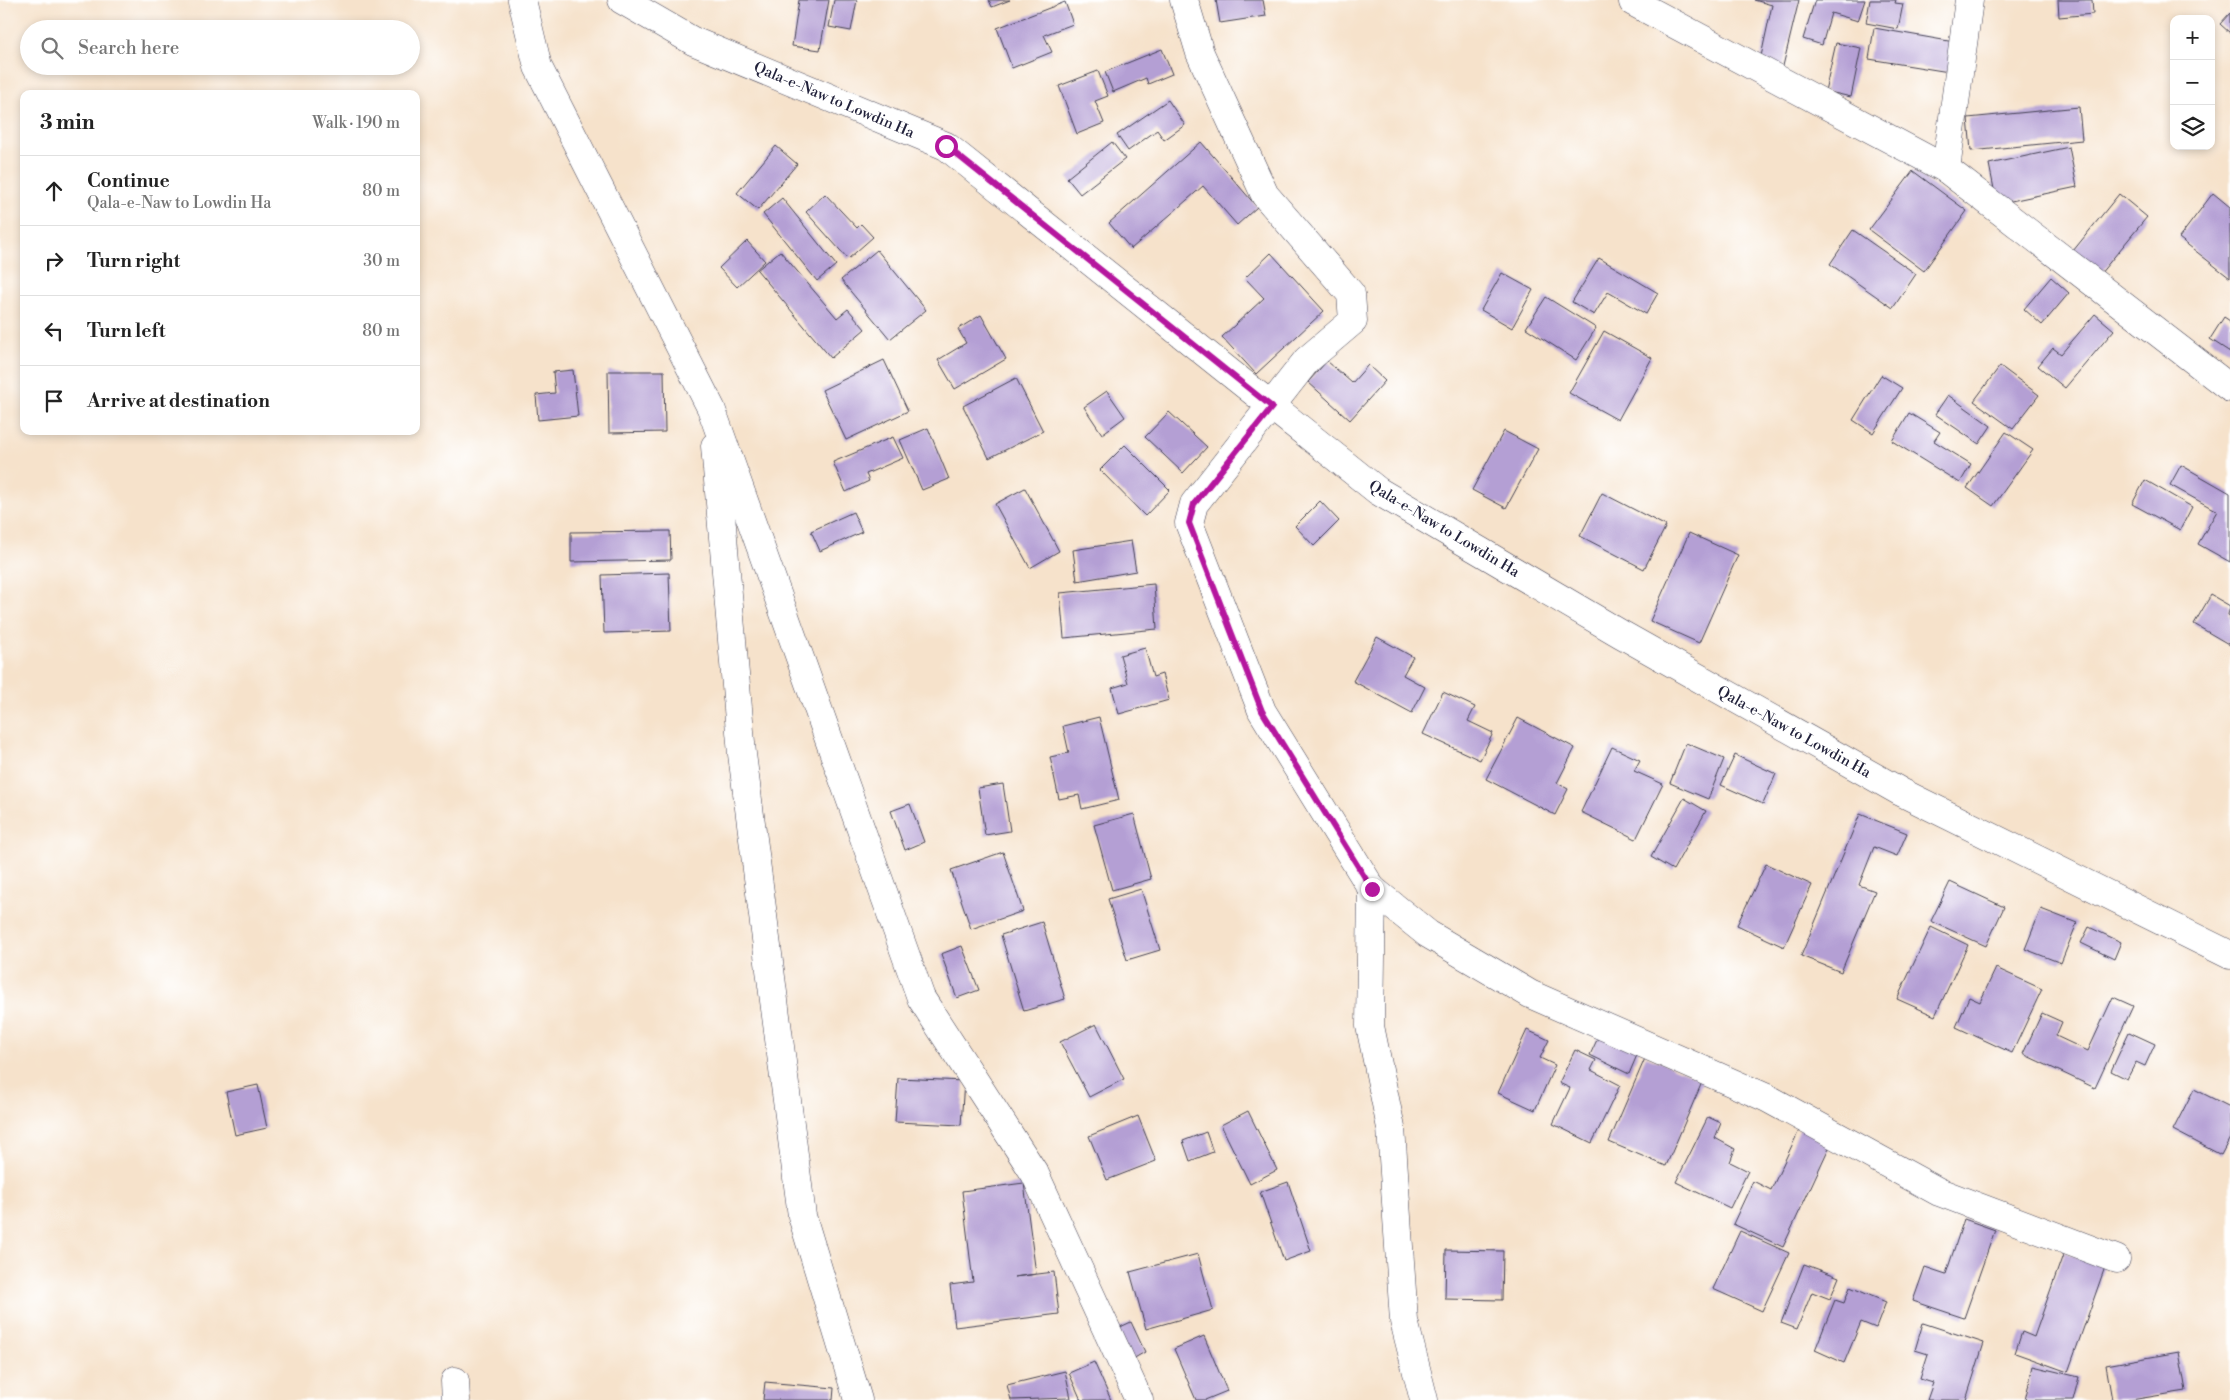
<!DOCTYPE html>
<meta charset="utf-8">
<style>
body{margin:0;font-family:"Libre Bodoni",serif;background:#f6f6f6;color:#222}
.controls{position:absolute;right:15px;top:15px;display:grid;overflow:hidden;border-radius:10px;box-shadow:0 2px 8px #0003}
.controls button{width:45px;height:45px;display:grid;place-items:center;padding:0;border:0;border-bottom:1px solid #e0e0e0;background:#fff;color:#222;font:25px sans-serif}
.stop{position:absolute;width:15px;height:15px;margin:-11px;border:4px solid #b5179e;border-radius:50%;background:#fff}
.stop.end{background:#b5179e;border-color:#fff;box-shadow:0 1px 5px #0008}
.list{margin:0;padding:0;list-style:none}
h2{display:flex;justify-content:space-between;align-items:center;height:65px;margin:0;padding:0 20px;font-size:21px}
h2 small{font-size:16px;font-weight:400;color:#767676}
.list li{display:grid;grid-template-columns:32px 1fr auto;gap:15px;align-items:center;box-sizing:border-box;height:70px;padding:0 20px;border-top:1px solid #e0e0e0}
.list b{display:block;font-size:19px;white-space:nowrap}
.list p{margin:0;font-size:16px;white-space:nowrap;color:#767676}
.list em{font-size:16px;font-style:normal;color:#767676}
.icon{flex:none;width:28px;height:28px;fill:none;stroke:currentColor;stroke-width:2;stroke-linecap:round;stroke-linejoin:round}
.map{position:relative;flex:none;width:2230px;height:1400px;overflow:hidden}
.search{position:absolute;background:#fff;box-shadow:0 2px 8px #0003;left:20px;top:20px;width:400px;height:55px;display:flex;align-items:center;gap:12px;box-sizing:border-box;padding:0 18px;border-radius:28px;color:#767676;font-size:19px}
.panel{position:absolute;background:#fff;box-shadow:0 2px 8px #0003;left:20px;top:90px;width:400px;height:345px;border-radius:10px}
.map>svg:first-child{display:block}
.building{fill:#b49fd4}
.lines{fill:none;stroke-linecap:round;stroke-linejoin:round}
.minor-casing{stroke:#423f51;stroke-width:29}
.secondary-casing{stroke:#423f51;stroke-width:29}
.minor{stroke:#fff;stroke-width:28}
.secondary{stroke:#fff;stroke-width:28}
.route{stroke:#b5179e;stroke-width:6}
.labels{text-anchor:middle;dominant-baseline:central;stroke-width:5;stroke-linejoin:round;paint-order:stroke}
.street-label{font-size:15px;fill:#22223b;stroke:#fff}
</style>
<div class="map">
<svg width="2230" height="1400" viewBox="0 0 2230 1400">
<rect width="100%" height="100%" fill="#fff"/>
<filter id="ink" filterUnits="userSpaceOnUse"><feTurbulence type="fractalNoise" baseFrequency=".02" numOctaves="2"/><feDisplacementMap in="SourceGraphic" scale="10" xChannelSelector="R" yChannelSelector="G"/><feConvolveMatrix kernelMatrix="1 2 1 2 8 2 1 2 1" color-interpolation-filters="sRGB"/></filter>
<filter id="wash" filterUnits="userSpaceOnUse"><feTurbulence type="fractalNoise" baseFrequency=".0096" numOctaves="4" result="noise"/><feDisplacementMap in="SourceGraphic" scale="20" xChannelSelector="R" yChannelSelector="G"/><feGaussianBlur stdDeviation="1.12" result="paint"/><feColorMatrix in="noise" values="0 0 0 0 0 0 0 0 0 0 0 0 0 0 0 0 0 1.4 0 .05"/><feComposite in="paint" operator="in"/></filter>
<g filter="url(#wash)">
<rect width="100%" height="100%" fill="#f6e2cb"/>
<g id="blocks">
<g class="building">
<polygon points="799,0 829,0 820,50 792,46"/>
<polygon points="834,0 857,0 851,31 829,27"/>
<polygon points="989,0 1010,0 992,7"/>
<polygon points="1216,0 1263,0 1266,16 1220,23"/>
<polygon points="1754,0 1799,0 1783,66 1760,61 1772,5"/>
<polygon points="1815,0 1865,0 1858,21 1831,13 1822,45 1803,39"/>
<polygon points="1870,0 1896,0 1895,3 1903,4 1898,29 1866,23"/>
<polygon points="2058,0 2092,0 2093,14 2059,17"/>
<polygon points="1065,2 1073,24 1044,35 1052,52 1012,68 997,28"/>
<polygon points="2230,13 2230,33 2220,24"/>
<polygon points="1874,28 1960,43 1955,73 1869,59"/>
<polygon points="1836,43 1861,48 1851,97 1825,91"/>
<polygon points="1162,49 1172,74 1148,84 1146,78 1113,92 1105,72"/>
<polygon points="1098,71 1108,96 1095,101 1104,123 1077,134 1059,86"/>
<polygon points="1168,100 1185,125 1164,140 1157,130 1128,151 1117,135"/>
<polygon points="2079,107 2082,140 1971,151 1968,118"/>
<polygon points="1112,142 1125,159 1080,194 1067,178"/>
<polygon points="1201,142 1257,207 1237,225 1203,186 1131,249 1109,223"/>
<polygon points="776,146 797,164 758,210 737,193"/>
<polygon points="2069,147 2077,187 1997,204 1989,164"/>
<polygon points="1913,171 1967,211 1924,271 1869,230"/>
<polygon points="2213,193 2230,207 2230,278 2179,238"/>
<polygon points="825,194 857,228 861,224 873,237 848,259 806,212"/>
<polygon points="2119,194 2147,217 2100,274 2073,251"/>
<polygon points="782,198 836,265 817,281 763,214"/>
<polygon points="1853,230 1916,274 1893,308 1830,264"/>
<polygon points="747,241 765,261 737,287 719,268"/>
<polygon points="877,250 926,310 890,339 841,280"/>
<polygon points="780,251 837,318 848,309 865,329 831,358 757,270"/>
<polygon points="1271,253 1324,311 1256,374 1222,337 1264,298 1245,278"/>
<polygon points="1599,258 1658,293 1646,314 1608,292 1594,315 1572,302"/>
<polygon points="1502,273 1533,290 1512,328 1481,310"/>
<polygon points="2051,277 2069,293 2042,325 2024,309"/>
<polygon points="1546,297 1596,328 1576,360 1526,328"/>
<polygon points="2095,314 2114,330 2065,388 2038,366 2053,348 2061,354"/>
<polygon points="981,315 1006,359 955,389 938,360 966,343 958,329"/>
<polygon points="2224,317 2230,321 2230,352 2210,339"/>
<polygon points="1604,331 1652,358 1618,420 1569,393"/>
<polygon points="884,360 908,411 846,440 822,390"/>
<polygon points="1327,361 1352,383 1368,365 1385,381 1350,420 1308,382"/>
<polygon points="2000,366 2039,395 2013,429 1974,401"/>
<polygon points="573,370 578,416 538,420 536,395 555,393 553,372"/>
<polygon points="608,371 664,371 665,432 609,433"/>
<polygon points="1881,375 1902,388 1873,433 1853,420"/>
<polygon points="1016,378 1043,431 989,458 963,406"/>
<polygon points="1107,391 1125,417 1102,434 1084,407"/>
<polygon points="1948,395 1991,426 1979,444 1935,414"/>
<polygon points="1169,412 1207,447 1183,473 1145,437"/>
<polygon points="1909,413 1940,432 1934,441 1971,464 1960,483 1892,441"/>
<polygon points="928,428 949,479 922,490 900,440"/>
<polygon points="1504,431 1538,449 1506,508 1472,490"/>
<polygon points="2006,432 2033,450 1993,506 1967,488"/>
<polygon points="893,437 903,458 866,474 869,481 846,492 833,462"/>
<polygon points="1125,445 1170,490 1145,516 1100,470"/>
<polygon points="2181,465 2230,493 2230,562 2198,544 2217,511 2170,485"/>
<polygon points="2145,480 2192,507 2180,530 2132,504"/>
<polygon points="1025,488 1059,551 1030,568 995,504"/>
<polygon points="1602,493 1666,526 1644,569 1580,536"/>
<polygon points="1320,501 1339,521 1314,546 1295,526"/>
<polygon points="853,512 862,532 820,551 811,531"/>
<polygon points="670,531 671,560 571,562 571,532"/>
<polygon points="1689,533 1738,555 1699,643 1650,621"/>
<polygon points="1131,541 1136,571 1077,581 1073,550"/>
<polygon points="669,573 671,631 604,633 602,575"/>
<polygon points="1154,584 1157,629 1064,638 1060,593"/>
<polygon points="2211,595 2230,606 2228,615 2230,616 2230,645 2194,624"/>
<polygon points="1377,637 1413,657 1403,675 1425,687 1412,713 1353,681"/>
<polygon points="1145,648 1153,677 1162,674 1169,700 1119,714 1112,688 1128,683 1120,655"/>
<polygon points="1443,692 1475,707 1468,721 1493,733 1480,760 1423,734"/>
<polygon points="1099,717 1119,800 1082,809 1079,795 1059,799 1050,757 1069,753 1063,726"/>
<polygon points="1518,718 1575,748 1557,783 1568,789 1555,815 1486,779"/>
<polygon points="1686,743 1724,759 1708,799 1670,783"/>
<polygon points="1612,747 1640,760 1634,771 1663,784 1636,839 1581,812"/>
<polygon points="1735,755 1776,774 1763,804 1721,785"/>
<polygon points="1003,784 1010,831 985,835 978,788"/>
<polygon points="1684,798 1706,811 1673,870 1651,857"/>
<polygon points="910,804 924,842 905,850 891,811"/>
<polygon points="1134,814 1151,879 1112,890 1094,825"/>
<polygon points="1860,814 1907,833 1897,856 1874,847 1859,885 1875,891 1841,972 1801,956"/>
<polygon points="1003,852 1023,911 971,929 951,870"/>
<polygon points="1766,864 1812,885 1784,947 1737,925"/>
<polygon points="1950,882 2004,907 1986,946 1931,921"/>
<polygon points="1141,889 1160,950 1127,960 1108,899"/>
<polygon points="2041,909 2077,923 2061,963 2025,949"/>
<polygon points="1042,922 1065,999 1024,1011 1001,935"/>
<polygon points="1931,927 1968,945 1935,1016 1897,999"/>
<polygon points="2089,927 2121,942 2114,959 2081,943"/>
<polygon points="962,946 979,990 957,998 941,954"/>
<polygon points="1996,968 2042,989 2012,1053 1956,1027 1969,997 1980,1002"/>
<polygon points="2113,997 2133,1006 2095,1088 2023,1054 2042,1013 2062,1022 2056,1036 2088,1051"/>
<polygon points="1096,1024 1124,1079 1089,1097 1060,1042"/>
<polygon points="1527,1030 1549,1040 1540,1058 1555,1065 1535,1110 1498,1093"/>
<polygon points="1601,1031 1640,1048 1629,1074 1590,1055"/>
<polygon points="2129,1032 2155,1044 2145,1066 2136,1062 2127,1079 2111,1071"/>
<polygon points="1575,1050 1596,1060 1591,1070 1620,1085 1592,1143 1553,1124 1570,1088 1559,1083"/>
<polygon points="1646,1056 1703,1080 1666,1166 1609,1142"/>
<polygon points="898,1078 964,1081 961,1125 895,1122"/>
<polygon points="258,1085 267,1128 235,1135 226,1092"/>
<polygon points="2194,1089 2230,1107 2230,1138 2221,1155 2173,1130"/>
<polygon points="1248,1111 1277,1170 1250,1184 1221,1125"/>
<polygon points="1138,1116 1156,1161 1107,1180 1089,1136"/>
<polygon points="1708,1117 1721,1123 1715,1138 1735,1149 1730,1162 1748,1171 1730,1208 1676,1182"/>
<polygon points="1802,1124 1833,1139 1783,1247 1733,1224 1753,1181 1771,1190"/>
<polygon points="1206,1132 1213,1152 1190,1161 1183,1141"/>
<polygon points="1288,1182 1311,1251 1284,1261 1260,1192"/>
<polygon points="1024,1183 1036,1274 1014,1277 1054,1272 1059,1314 955,1327 950,1285 973,1282 962,1191"/>
<polygon points="1964,1219 1995,1230 1964,1318 1913,1301 1925,1267 1946,1274"/>
<polygon points="1740,1231 1789,1253 1762,1311 1713,1289"/>
<polygon points="1446,1250 1503,1251 1502,1300 1445,1299"/>
<polygon points="2064,1252 2105,1267 2068,1372 2015,1353 2022,1332 2034,1337"/>
<polygon points="1198,1254 1213,1310 1146,1329 1130,1272"/>
<polygon points="1804,1264 1839,1277 1830,1299 1812,1292 1797,1329 1781,1323"/>
<polygon points="1850,1287 1886,1302 1876,1328 1861,1322 1844,1363 1815,1350 1835,1300 1844,1303"/>
<polygon points="1131,1322 1145,1352 1131,1360 1116,1329"/>
<polygon points="1923,1323 1984,1343 1966,1400 1927,1400 1933,1383 1920,1379 1928,1354 1915,1350"/>
<polygon points="1204,1336 1227,1391 1205,1400 1196,1400 1174,1349"/>
<polygon points="2179,1352 2186,1391 2131,1400 2112,1400 2106,1365"/>
<polygon points="1094,1362 1111,1400 1081,1400 1069,1373"/>
<polygon points="2033,1366 2079,1377 2073,1400 2025,1400"/>
<polygon points="1065,1371 1071,1398 1011,1400 1007,1385"/>
<polygon points="765,1382 834,1388 833,1400 763,1400"/>
</g>
</g>
</g>
<g filter="url(#ink)">
<use href="#blocks" fill-opacity="0" stroke="#423f51" stroke-width="1"/>
<g class="lines">
<g class="minor-casing">
<g id="minor">
<polyline points="522,0 538,67 711,408 921,998 1035,1174 1139,1400"/>
<polyline points="1184,0 1200,53 1265,195 1351,294 1353,321 1307,360 1194,504 1189,523 1262,711 1372,889 1428,934 1530,994 1767,1098 1939,1192 2116,1259"/>
<polyline points="1633,2 1946,169 2230,388"/>
<polyline points="1946,169 1969,0"/>
<polyline points="715,446 742,754 802,1216 858,1400"/>
<polyline points="1372,889 1370,1026 1391,1128 1404,1321 1424,1400"/>
<polyline points="455,1381 456,1400"/>
</g>
</g>
<g class="secondary-casing">
<polyline id="secondary" points="622,0 693,41 946,146 1378,491 1621,634 1901,792 2230,955"/>
</g>
<use href="#minor" class="minor"/>
<use href="#secondary" class="secondary"/>
</g>
</g>
<g class="lines" filter="url(#ink)">
<polyline class="route" points="946,146 1272,407 1194,504 1189,523 1262,711 1372,889"/>
</g>
<g class="labels">
<g class="street-label">
<text transform="translate(834 100) rotate(23)">Qala-e-Naw to Lowdin Ha</text>
<text transform="translate(1444 529) rotate(31)">Qala-e-Naw to Lowdin Ha</text>
<text transform="translate(1794 732) rotate(29)">Qala-e-Naw to Lowdin Ha</text>
</g>
</g>
</svg>
<div class="controls">
<button>+</button>
<button>−</button>
<button><svg class="icon" aria-label="layers" viewBox="0 0 24 24"><path d="M12 4l9 5-9 5-9-5zM3 14l9 5 9-5"/></svg></button>
</div>
<div class="stop" style="left:946px;top:146px"></div>
<div class="stop end" style="left:1372px;top:889px"></div>
<div class="search"><svg class="icon" aria-label="search" viewBox="0 0 24 24"><circle cx="10" cy="10" r="6"/><path d="M15 15l6 6"/></svg>Search here</div>
<section class="panel">
<h2>3 min<small>Walk · 190 m</small></h2>
<ul class="list">
<li><svg class="icon" aria-label="ahead" viewBox="0 0 24 24"><path d="M12 20V5M6 11l6-6 6 6"/></svg><div><b>Continue</b><p>Qala-e-Naw to Lowdin Ha</p></div><em>80 m</em></li>
<li><svg class="icon" aria-label="right" viewBox="0 0 24 24"><path d="M7 20v-9h11M14 6l5 5-5 5"/></svg><div><b>Turn right</b></div><em>30 m</em></li>
<li><svg class="icon" aria-label="left" viewBox="0 0 24 24"><path d="M17 20v-9H6M10 6l-5 5 5 5"/></svg><div><b>Turn left</b></div><em>80 m</em></li>
<li><svg class="icon" aria-label="arrive" viewBox="0 0 24 24"><path d="M6 21V4h12l-3 4 3 4H6"/></svg><div><b>Arrive at destination</b></div></li>
</ul>
</section>
</div>
